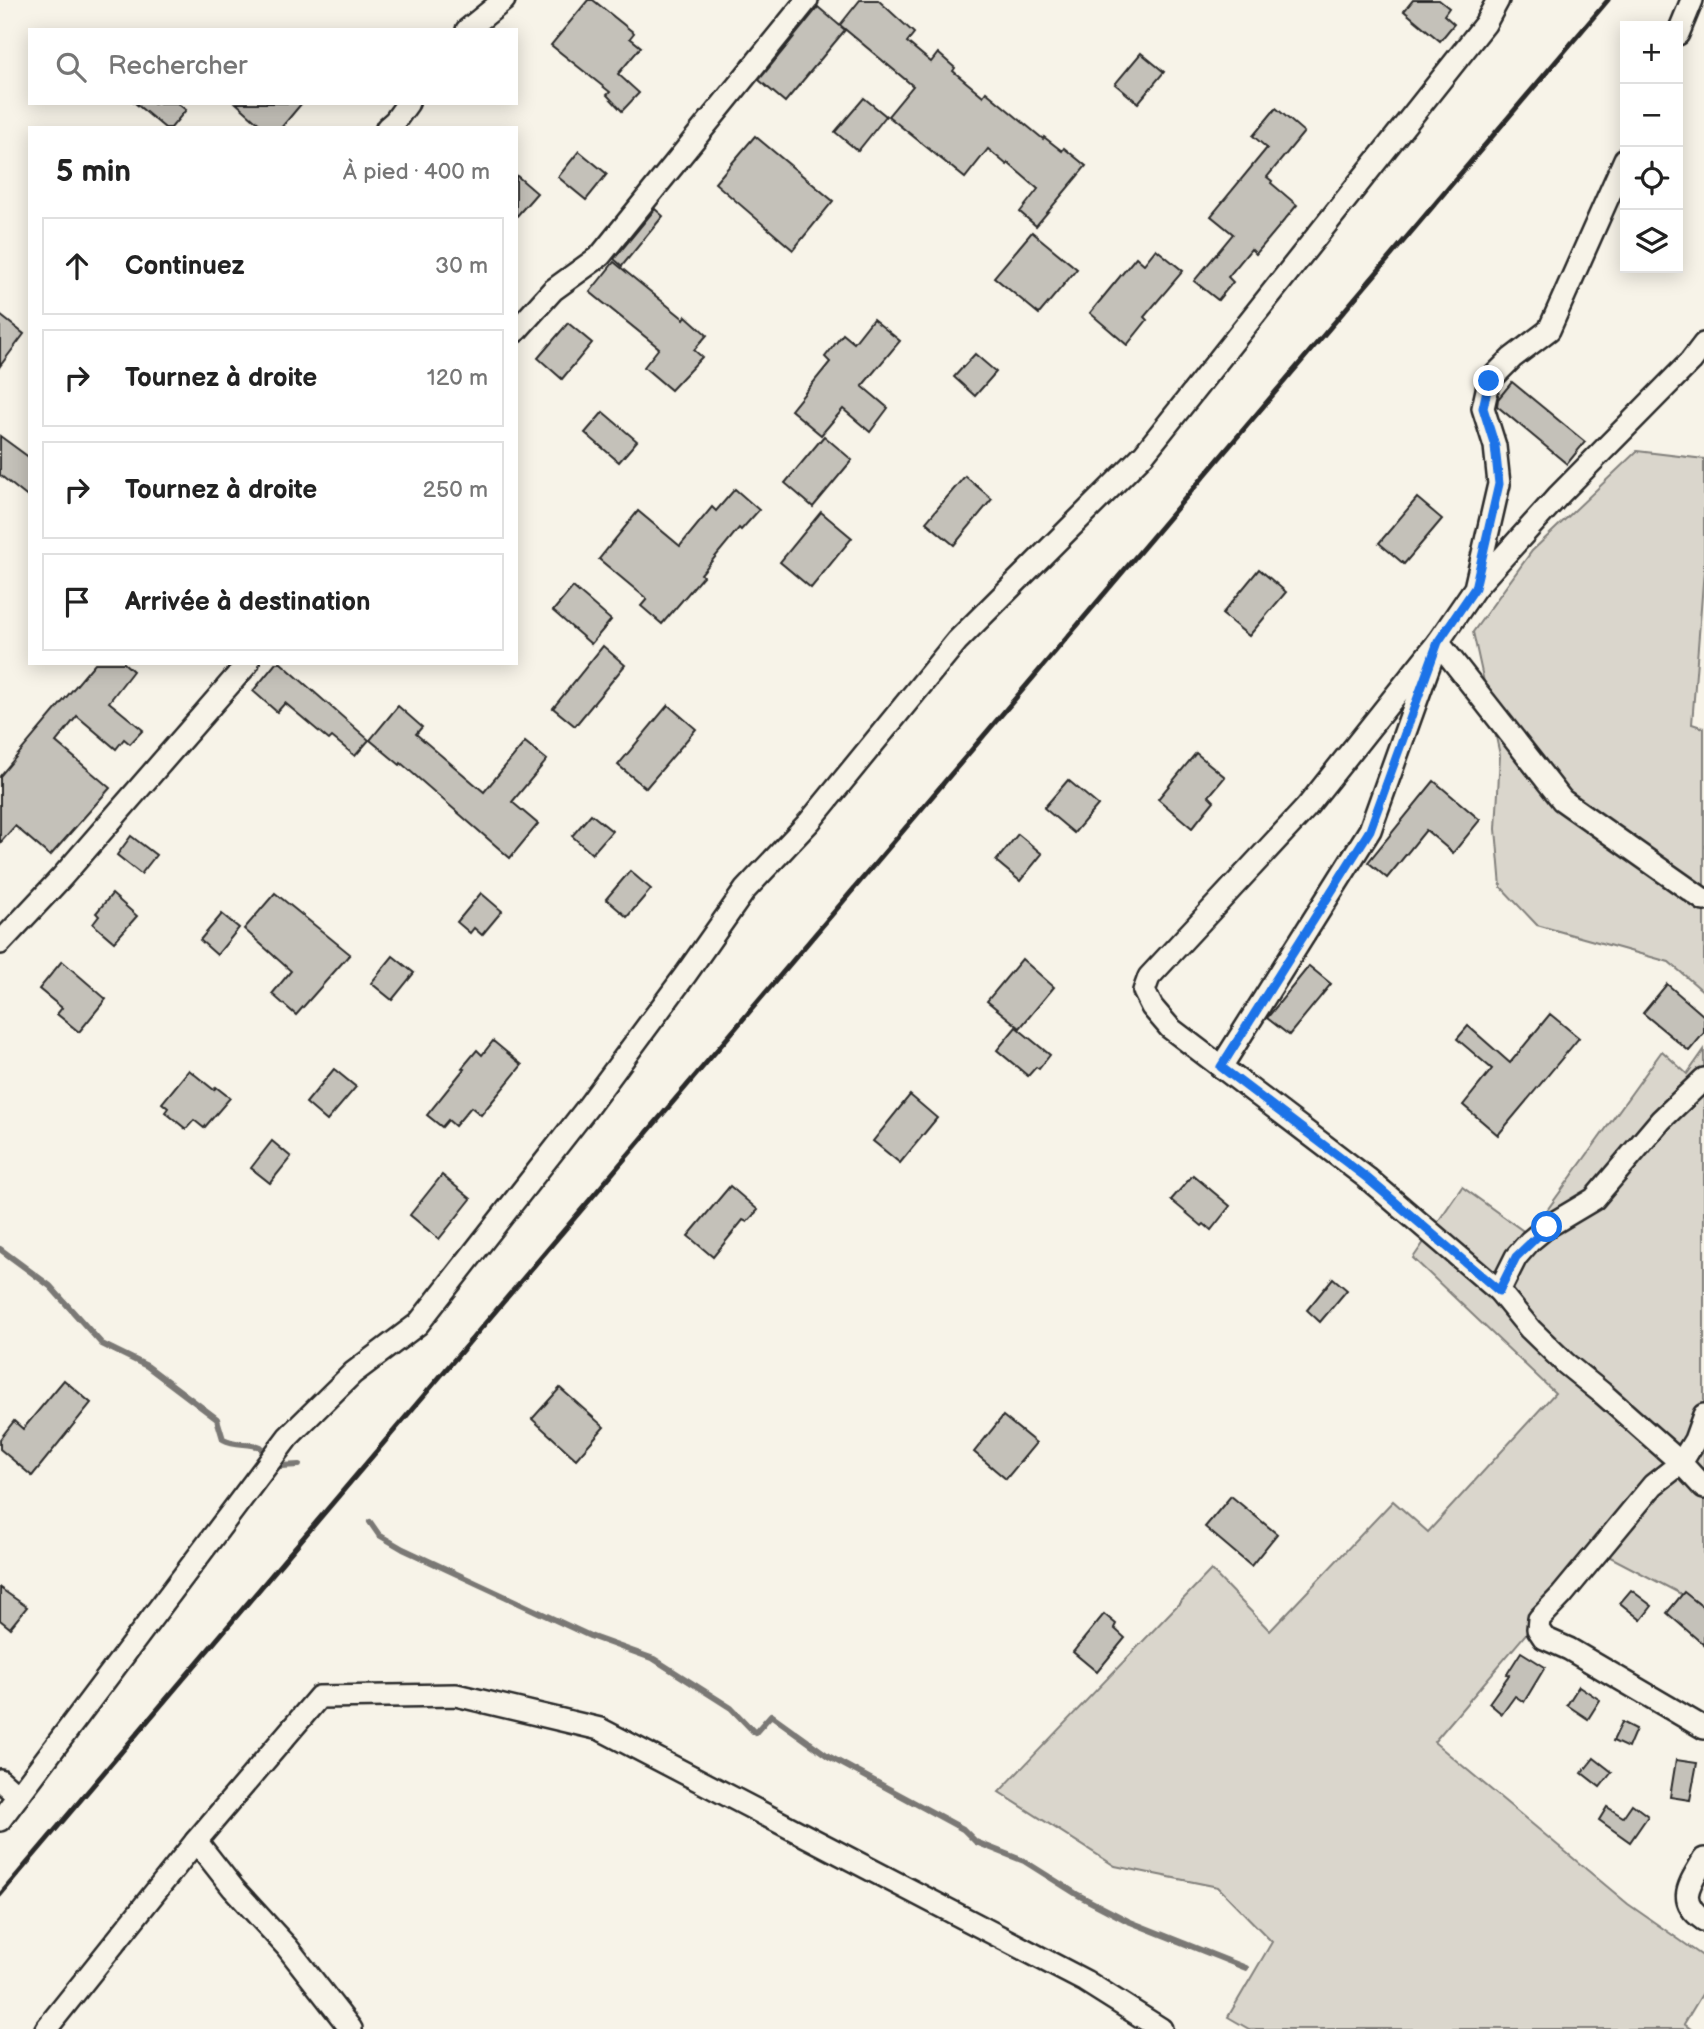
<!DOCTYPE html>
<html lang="fr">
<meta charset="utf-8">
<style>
body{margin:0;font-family:"Balsamiq Sans",sans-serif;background:#f6f6f6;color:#222}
.controls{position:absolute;right:21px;top:21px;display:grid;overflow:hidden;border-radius:0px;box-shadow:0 4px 18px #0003}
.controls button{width:63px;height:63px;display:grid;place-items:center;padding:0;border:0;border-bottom:2px solid #e0e0e0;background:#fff;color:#222;font:35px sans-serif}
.stop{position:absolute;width:21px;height:21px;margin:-16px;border:5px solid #1a73e8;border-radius:50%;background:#fff}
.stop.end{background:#1a73e8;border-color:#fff;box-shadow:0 2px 7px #0008}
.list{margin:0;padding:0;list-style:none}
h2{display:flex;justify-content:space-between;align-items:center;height:91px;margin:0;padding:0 28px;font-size:30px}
h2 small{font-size:23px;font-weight:400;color:#767676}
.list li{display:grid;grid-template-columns:46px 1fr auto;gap:21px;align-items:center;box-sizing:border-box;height:98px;margin:0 14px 14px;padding:0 14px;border:2px solid #e0e0e0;border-radius:0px}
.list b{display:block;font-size:26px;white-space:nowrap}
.list em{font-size:23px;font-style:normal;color:#767676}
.icon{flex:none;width:38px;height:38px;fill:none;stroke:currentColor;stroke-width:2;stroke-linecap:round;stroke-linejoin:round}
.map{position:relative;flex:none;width:1704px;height:2029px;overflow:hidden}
.search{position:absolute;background:#fff;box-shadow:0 4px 18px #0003;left:28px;top:28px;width:490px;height:77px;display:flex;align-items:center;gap:18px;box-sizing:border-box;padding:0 24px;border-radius:0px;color:#767676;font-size:26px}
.panel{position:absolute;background:#fff;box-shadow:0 4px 18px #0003;left:28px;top:126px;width:490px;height:539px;border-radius:0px}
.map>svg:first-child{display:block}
.green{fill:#dad6cc;stroke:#82807c;stroke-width:2}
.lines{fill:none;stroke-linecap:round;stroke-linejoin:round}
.stream{stroke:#7a7874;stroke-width:6}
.building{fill:#c4c1b9;stroke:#2b2b2b;stroke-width:2}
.street-casing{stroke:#2b2b2b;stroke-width:26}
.street{stroke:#f7f3e8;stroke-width:21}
.rail{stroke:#2b2b2b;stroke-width:5}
.route{stroke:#1a73e8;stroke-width:9}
</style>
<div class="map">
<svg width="1704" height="2029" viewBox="0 0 1704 2029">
<rect width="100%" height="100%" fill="#f7f3e8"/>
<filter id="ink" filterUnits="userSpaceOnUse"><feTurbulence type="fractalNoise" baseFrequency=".0143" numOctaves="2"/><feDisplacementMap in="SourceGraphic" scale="14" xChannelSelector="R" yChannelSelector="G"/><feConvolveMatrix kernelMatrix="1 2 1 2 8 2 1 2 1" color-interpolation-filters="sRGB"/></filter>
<g filter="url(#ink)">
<g class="green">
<polygon points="1637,451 1704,459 1704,570 1692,724 1704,728 1704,992 1669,962 1537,925 1501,887 1496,829 1500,755 1473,632 1532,551"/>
<polygon points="1704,1050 1704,1606 1597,1550 1434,1742 1628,1904 1704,1957 1704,1991 1684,2024 1691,2029 1249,2029 1228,2017 1272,1942 1218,1887 1115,1866 999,1792 1211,1570 1270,1631 1393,1501 1428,1532 1555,1393 1413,1258 1462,1187 1529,1235 1662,1051 1687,1074"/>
</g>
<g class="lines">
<g class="stream">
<path d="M0,1249L50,1286L102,1344L147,1366L217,1419L223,1439C236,1446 247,1442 261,1447L265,1459"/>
<polyline points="274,1464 281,1466 299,1465"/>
<polyline points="370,1522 379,1535 403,1549 590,1636 654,1659 731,1708 755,1733 771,1715 828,1756 963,1829 976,1842 1024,1861 1078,1895 1128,1921 1246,1968"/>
</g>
</g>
<g class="building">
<polygon points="588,0 593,0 634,33 630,38 641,47 618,74 639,93 622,111 607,95 610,92 551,45"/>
<polygon points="860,0 878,0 914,33 907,42 931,62 938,53 955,68 953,71 983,96 986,92 1043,139 1044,137 1062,151 1064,148 1086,166 1036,226 1020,212 1038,189 1008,163 1007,165 988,149 965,178 888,116 913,86 840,25"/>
<polygon points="1413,0 1439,0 1449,8 1444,15 1454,24 1440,41 1404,11"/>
<polygon points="818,7 845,30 785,102 759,80"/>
<polygon points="1141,53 1164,72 1138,103 1115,84"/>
<polygon points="864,98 886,116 858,151 835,132"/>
<polygon points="135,103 177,103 186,110 171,128 165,128"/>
<polygon points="236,103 302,103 281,128 264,128"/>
<polygon points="1276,108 1304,132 1267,177 1272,181 1271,183 1297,205 1256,254 1251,249 1228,277 1233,282 1218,300 1194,281 1233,234 1211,216 1267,148 1253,136"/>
<polygon points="755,136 833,201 793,250 715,183"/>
<polygon points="579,151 607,174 586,200 558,177"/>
<polygon points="516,175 537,193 516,217"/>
<polygon points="655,209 663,216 622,266 614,259"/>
<polygon points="1032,232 1077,269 1039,314 994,277"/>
<polygon points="1156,249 1183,271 1144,317 1147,320 1127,345 1090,313 1136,257 1144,264"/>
<polygon points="614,262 684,319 686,316 707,335 694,350 702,357 671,390 644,367 659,348 590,292"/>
<polygon points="0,315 24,334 0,366"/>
<polygon points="873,319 900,341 862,386 888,408 870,432 843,409 821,435 791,410 830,362 825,357 843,334 854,343"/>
<polygon points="568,323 592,343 562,379 538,358"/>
<polygon points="975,354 996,372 975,396 954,377"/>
<polygon points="1512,382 1585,442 1567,464 1497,406 1498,399"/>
<polygon points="603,412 637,441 619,462 585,433"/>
<polygon points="0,436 30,458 30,499 0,475"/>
<polygon points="824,436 852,460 813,507 785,483"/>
<polygon points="965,476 992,499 954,545 926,522"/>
<polygon points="735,489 759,510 741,530 739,528 701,574 703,576 662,624 641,606 647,599 599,559 638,511 680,546 712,507 716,511"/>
<polygon points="1417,498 1442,519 1404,564 1379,543"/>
<polygon points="821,512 852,538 811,588 780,562"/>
<polygon points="1259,569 1286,592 1249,636 1222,614"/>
<polygon points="573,587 611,620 591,644 553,611"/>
<polygon points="603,646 625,665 575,726 553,708"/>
<polygon points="95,663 124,663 133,671 109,702 143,730 130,744 124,739 116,749 77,716 56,742 110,788 50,856 15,826 0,843 0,776"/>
<polygon points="276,663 281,663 369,740 355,756 332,737 329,740 285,703 277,712 253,691"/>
<polygon points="668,705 696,729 646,788 618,765"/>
<polygon points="398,706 422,727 416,734 484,792 525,742 547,760 512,802 538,824 510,858 401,763 400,765 370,740"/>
<polygon points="1196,753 1225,777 1209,796 1214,801 1192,828 1158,799"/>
<polygon points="1068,780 1098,805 1074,833 1044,808"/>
<polygon points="1434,781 1480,820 1453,853 1426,830 1387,878 1368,862"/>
<polygon points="591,814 612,831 592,854 572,836"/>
<polygon points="1018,834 1042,854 1020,881 996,861"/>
<polygon points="131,836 156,855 141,874 117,855"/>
<polygon points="630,871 651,889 627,917 606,899"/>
<polygon points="275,893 350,954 296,1015 272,994 291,971 244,929"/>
<polygon points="481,893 502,911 482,935 474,928 470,933 457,922"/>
<polygon points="112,894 137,916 114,942 93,924 99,916 96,913"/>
<polygon points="222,914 239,928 217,955 200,940"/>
<polygon points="393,956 414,973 392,1000 371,983"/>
<polygon points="1022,959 1054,987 1020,1028 987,1001"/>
<polygon points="62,961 106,999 79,1032 57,1014 62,1008 39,989"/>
<polygon points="1309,966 1331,984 1289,1035 1267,1018"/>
<polygon points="1667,984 1704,1016 1704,1033 1689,1051 1643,1013"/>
<polygon points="1550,1014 1579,1038 1498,1135 1463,1105 1492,1069 1457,1039 1468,1026 1510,1063"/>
<polygon points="1016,1027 1050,1055 1039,1069 1036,1067 1028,1076 997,1050"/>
<polygon points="493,1041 522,1065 481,1115 471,1107 455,1126 448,1120 442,1127 427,1115 464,1069 462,1068 477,1050 482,1055"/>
<polygon points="334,1069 356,1087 327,1121 306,1103"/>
<polygon points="189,1070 214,1090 216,1087 230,1098 204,1128 194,1120 186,1129 165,1112 168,1108 162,1103"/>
<polygon points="910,1095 937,1118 900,1163 873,1141"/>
<polygon points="272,1141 291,1157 270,1183 251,1168"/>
<polygon points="442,1175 471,1199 439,1239 410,1215"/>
<polygon points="1193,1175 1230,1206 1211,1230 1204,1224 1202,1226 1171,1200"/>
<polygon points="730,1186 758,1210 747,1222 743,1220 713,1257 688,1236"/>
<polygon points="1333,1278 1347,1290 1320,1322 1307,1310"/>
<polygon points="64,1380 91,1403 32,1476 0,1449 0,1439 14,1421 23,1429"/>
<polygon points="560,1388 604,1427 576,1459 532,1419"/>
<polygon points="1003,1416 1036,1443 1006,1479 974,1452"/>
<polygon points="1231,1496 1277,1534 1251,1566 1205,1527"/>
<polygon points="0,1588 27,1607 10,1628 0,1620"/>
<polygon points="1631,1590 1652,1606 1641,1620 1620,1603"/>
<polygon points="1684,1592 1704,1608 1704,1645 1667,1613"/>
<polygon points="1104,1614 1116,1624 1114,1628 1125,1638 1097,1672 1073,1652"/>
<polygon points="1521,1652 1545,1667 1524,1702 1515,1696 1502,1714 1489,1703 1509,1675 1507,1674"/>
<polygon points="1579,1686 1600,1700 1588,1719 1567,1705"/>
<polygon points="1622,1722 1636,1729 1628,1748 1613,1741"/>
<polygon points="1594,1758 1612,1772 1600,1787 1582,1773"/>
<polygon points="1676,1760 1697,1763 1690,1800 1670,1797"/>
<polygon points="1632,1804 1648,1816 1630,1842 1599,1820 1607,1807 1623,1817"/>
</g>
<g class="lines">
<g class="street-casing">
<g id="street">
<polyline points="467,30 504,0"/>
<polyline points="1678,34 1692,0"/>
<polyline points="387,128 395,121 408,103"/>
<polyline points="1625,159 1549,330 1512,358 1489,381 1483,408 1495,446 1499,484 1475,588 1438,642 1306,808 1149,977 1144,991 1152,1007 1170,1028 1367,1178 1499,1291 1530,1329 1565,1363 1602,1393 1681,1463 1704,1488"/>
<polyline points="516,331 553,290 600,256 807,0"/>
<polyline points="1476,587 1559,495 1691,361 1704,344"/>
<polyline points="1438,642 1562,800 1704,900"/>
<polyline points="0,943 62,877 248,663"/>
<polyline points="1221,1067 1370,830 1431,660"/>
<polyline points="1499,1291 1516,1257 1530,1241 1547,1227 1594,1199 1661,1120 1704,1079"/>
<polyline points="1704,1415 1695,1440 1681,1463 1653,1485 1562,1595 1539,1619 1538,1629 1544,1638 1569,1649 1704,1728"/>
<polyline points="0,1780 18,1796"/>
<polyline points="0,1820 288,1437 353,1373 418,1324 587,1108 686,974 745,890 810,821 957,641 1144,454 1485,24 1498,0"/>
<polyline points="196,1841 233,1888 287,1947 351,2029"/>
<path d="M1704,1859C1690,1884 1675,1900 1704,1920"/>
<polyline points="46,2029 196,1841 319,1697 456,1695 600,1729 1085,1981 1161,2029"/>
</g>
</g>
<use href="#street" class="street"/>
<polyline class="rail" points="0,1895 1608,0"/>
</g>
</g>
<g class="lines" filter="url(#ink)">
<polyline class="route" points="1489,381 1483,408 1495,446 1499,484 1475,588 1438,642 1370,830 1221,1067 1367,1178 1499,1291 1516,1257 1547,1227"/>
</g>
</svg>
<div class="controls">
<button>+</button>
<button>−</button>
<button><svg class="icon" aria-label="locate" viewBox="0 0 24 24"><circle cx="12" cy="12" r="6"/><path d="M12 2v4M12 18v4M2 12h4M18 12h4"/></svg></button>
<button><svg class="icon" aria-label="layers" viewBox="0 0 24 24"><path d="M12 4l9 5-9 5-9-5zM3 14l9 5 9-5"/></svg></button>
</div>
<div class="stop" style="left:1547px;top:1227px"></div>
<div class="stop end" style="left:1489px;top:381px"></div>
<div class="search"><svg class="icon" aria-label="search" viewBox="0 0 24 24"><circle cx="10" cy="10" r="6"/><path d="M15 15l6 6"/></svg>Rechercher</div>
<section class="panel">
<h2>5 min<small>À pied · 400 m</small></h2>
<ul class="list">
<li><svg class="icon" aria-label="ahead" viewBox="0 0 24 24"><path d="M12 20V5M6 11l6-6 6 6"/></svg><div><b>Continuez</b></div><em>30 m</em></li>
<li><svg class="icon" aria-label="right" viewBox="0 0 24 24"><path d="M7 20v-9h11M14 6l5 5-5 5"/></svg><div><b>Tournez à droite</b></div><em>120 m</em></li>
<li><svg class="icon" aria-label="right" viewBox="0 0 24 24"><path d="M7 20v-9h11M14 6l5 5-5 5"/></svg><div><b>Tournez à droite</b></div><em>250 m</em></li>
<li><svg class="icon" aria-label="arrive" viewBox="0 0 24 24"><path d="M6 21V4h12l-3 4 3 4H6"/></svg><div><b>Arrivée à destination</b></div></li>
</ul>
</section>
</div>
